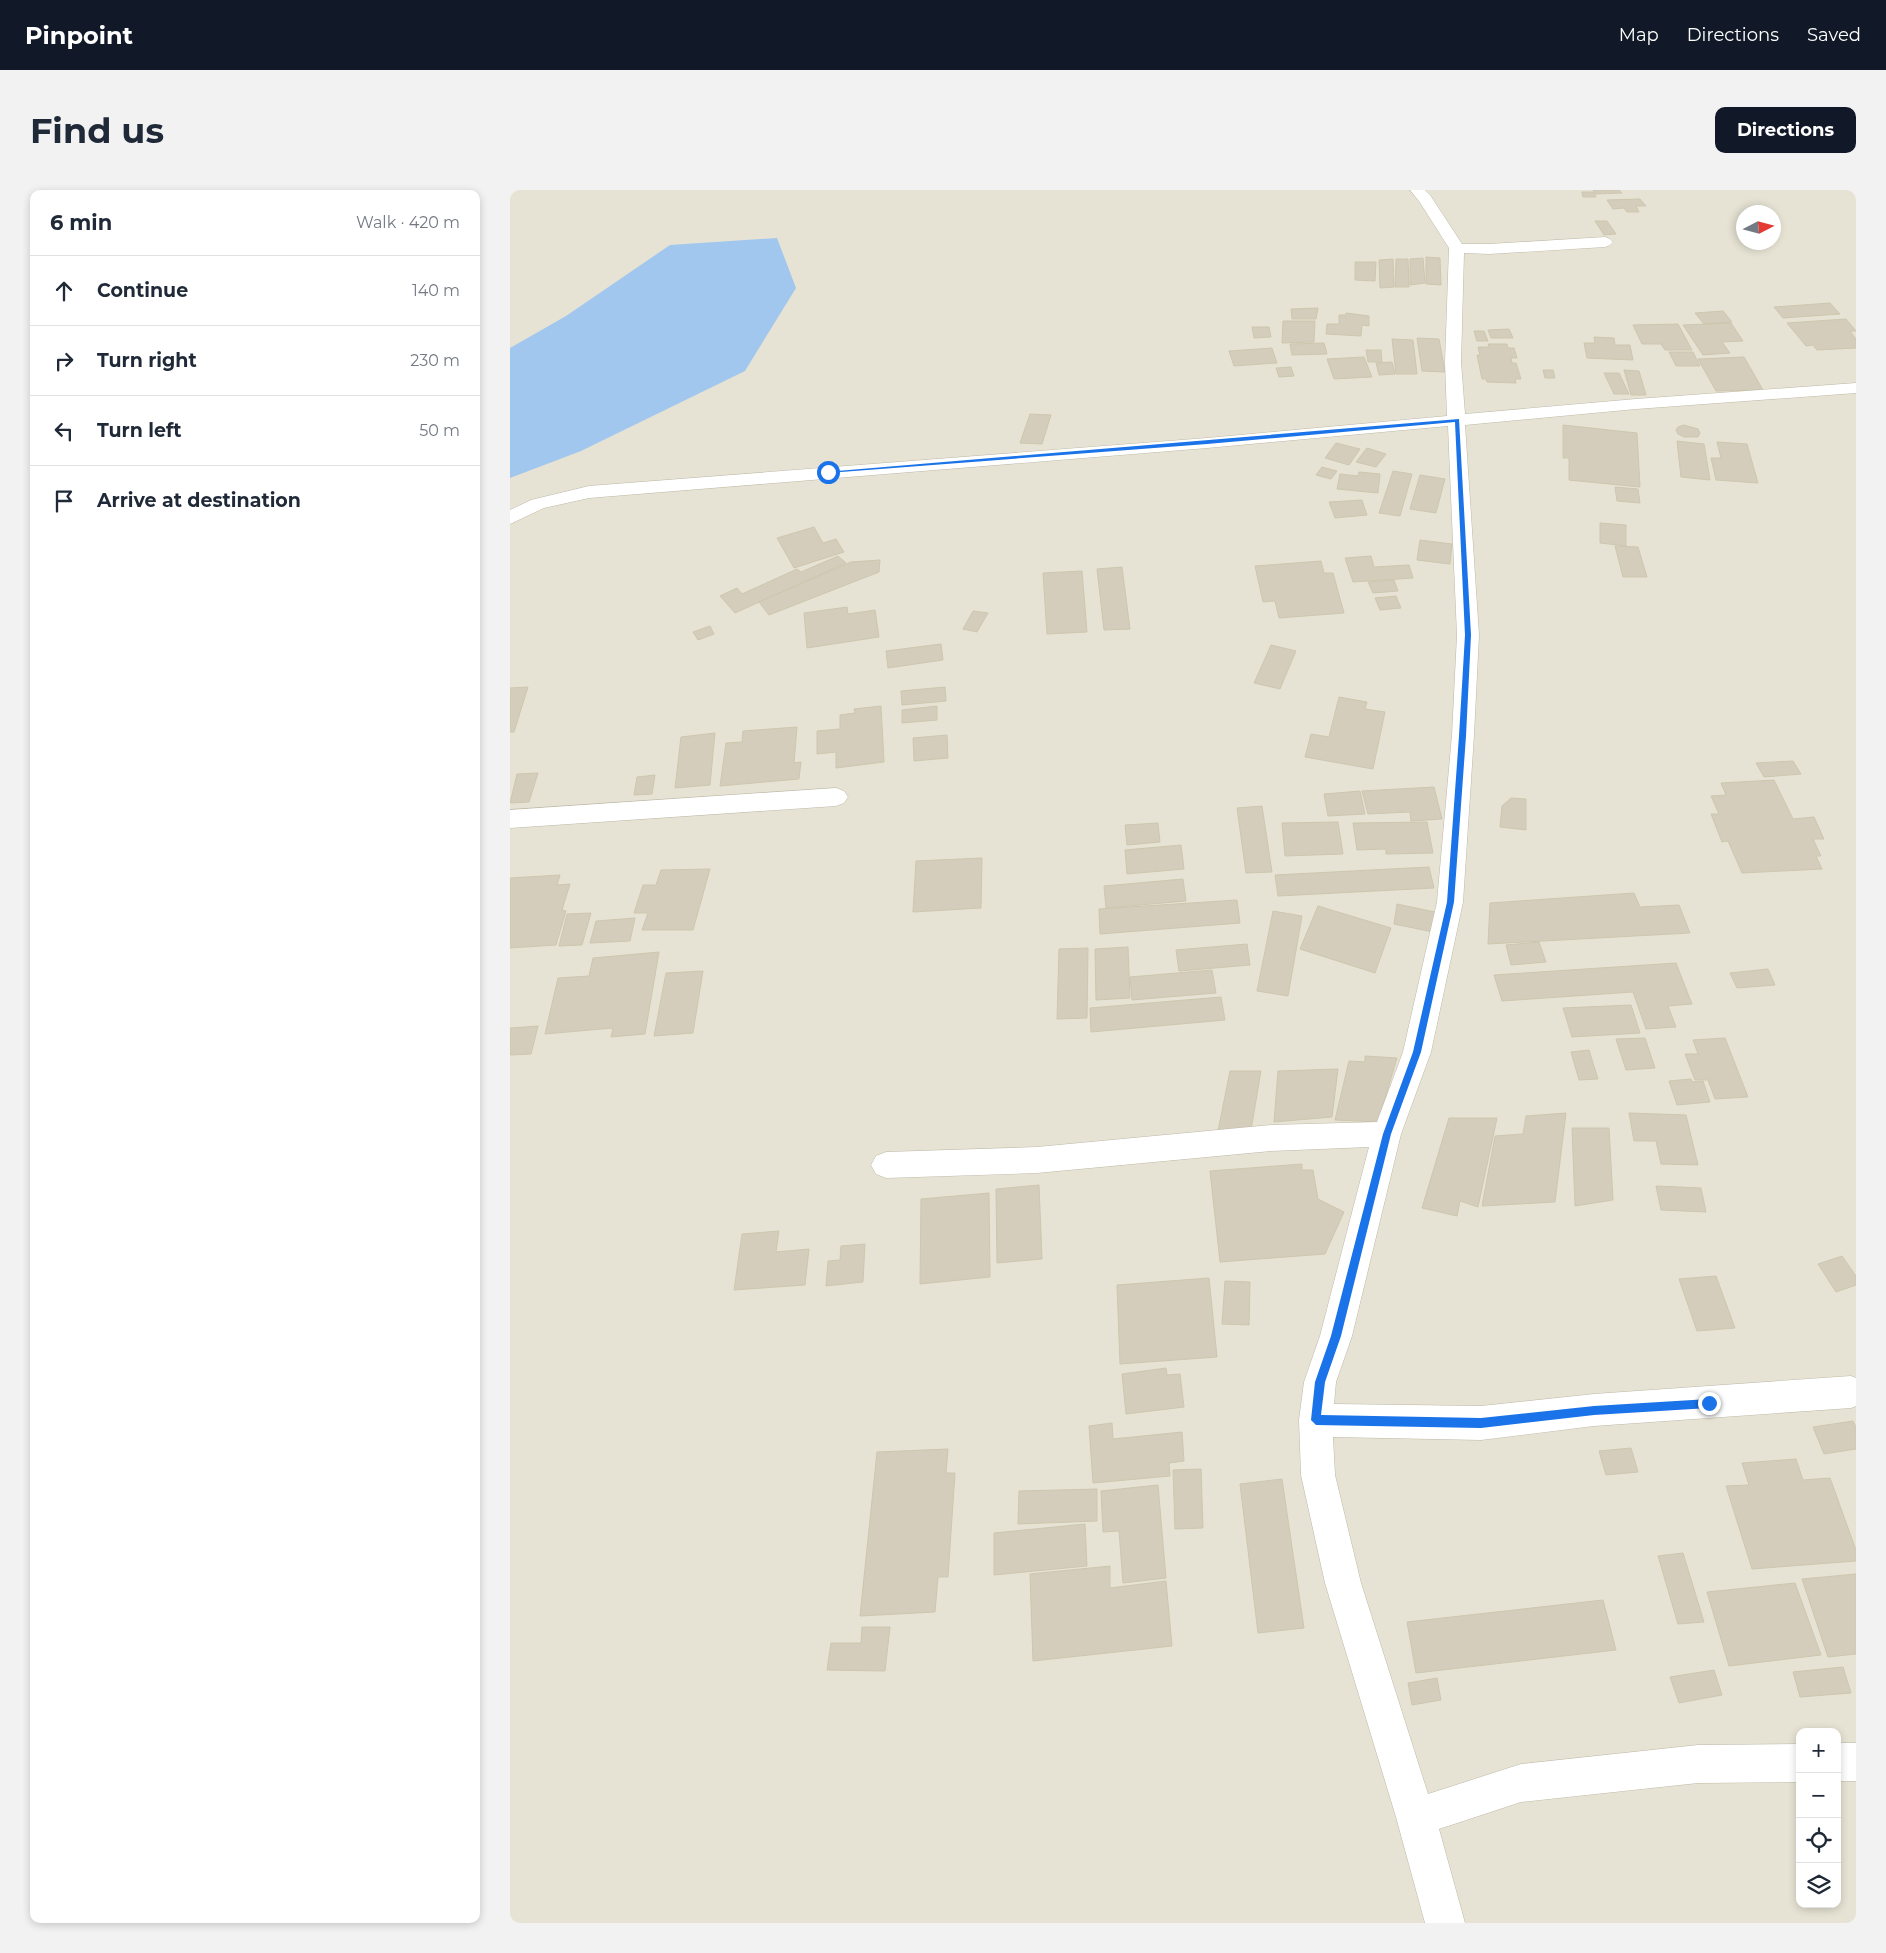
<!DOCTYPE html>
<meta charset="utf-8">
<style>
body{margin:0;font-family:Montserrat,sans-serif;background:#f2f2f3;color:#1f2937}
.controls{position:absolute;right:15px;bottom:15px;display:grid;overflow:hidden;border-radius:10px;box-shadow:0 2px 8px #0003}
.controls button{width:45px;height:45px;display:grid;place-items:center;padding:0;border:0;border-bottom:1px solid #e0e1e3;background:#fff;color:#1f2937;font:25px sans-serif}
.compass{position:absolute;left:1226px;top:15px;width:45px;height:45px;border-radius:50%;background:#fff;box-shadow:0 2px 8px #0003;rotate:84deg}
.stop{position:absolute;width:15px;height:15px;margin:-11px;border:4px solid #1a73e8;border-radius:50%;background:#fff}
.stop.end{background:#1a73e8;border-color:#fff;box-shadow:0 1px 5px #0008}
.list{margin:0;padding:0;list-style:none}
h2{display:flex;justify-content:space-between;align-items:center;height:65px;margin:0;padding:0 20px;font-size:21px}
h2 small{font-size:16px;font-weight:400;color:#747a83}
.list li{display:grid;grid-template-columns:32px 1fr auto;gap:15px;align-items:center;box-sizing:border-box;height:70px;padding:0 20px;border-top:1px solid #e0e1e3}
.list b{display:block;font-size:19px;white-space:nowrap}
.list em{font-size:16px;font-style:normal;color:#747a83}
.icon{flex:none;width:28px;height:28px;fill:none;stroke:currentColor;stroke-width:2;stroke-linecap:round;stroke-linejoin:round}
.map{position:relative;flex:none;width:1346px;height:1733px;overflow:hidden;border-radius:10px}
header{display:flex;align-items:center;gap:30px;box-sizing:border-box;height:70px;padding:0 25px;background:#111827;color:#fff}
header strong{font-size:24px}
nav{display:flex;gap:28px;margin-inline-start:auto;font-size:18px}
.intro{display:flex;align-items:center;justify-content:space-between;box-sizing:border-box;height:120px;padding:0 30px}
h1{margin:0;font-size:35px}
.button{padding:12px 22px;border-radius:10px;background:#111827;color:#fff;font-size:18px;font-weight:700}
main{display:flex;gap:30px;padding:0 30px}
aside{flex:1;background:#fff;border-radius:10px;box-shadow:0 2px 8px #0003}
.map>svg:first-child{display:block}
.residential{fill:#e6e3d4;fill-rule:evenodd}
.water{fill:#a2c7ef}
.building{fill:#d4cdbb;stroke:#cec6ae}
.lines{fill:none;stroke-linecap:round;stroke-linejoin:round}
.minor-casing{stroke:#beb9a8;stroke-width:1}
.minor{fill:#fff;fill-rule:evenodd}
.route{fill:#1a73e8}
</style>
<header>
<strong>Pinpoint</strong>
<nav><a>Map</a><a>Directions</a><a>Saved</a></nav>
</header>
<div class="intro"><h1>Find us</h1><a class="button">Directions</a></div>
<main>
<aside>
<h2>6 min<small>Walk · 420 m</small></h2>
<ul class="list">
<li><svg class="icon" aria-label="ahead" viewBox="0 0 24 24"><path d="M12 20V5M6 11l6-6 6 6"/></svg><div><b>Continue</b></div><em>140 m</em></li>
<li><svg class="icon" aria-label="right" viewBox="0 0 24 24"><path d="M7 20v-9h11M14 6l5 5-5 5"/></svg><div><b>Turn right</b></div><em>230 m</em></li>
<li><svg class="icon" aria-label="left" viewBox="0 0 24 24"><path d="M17 20v-9H6M10 6l-5 5 5 5"/></svg><div><b>Turn left</b></div><em>50 m</em></li>
<li><svg class="icon" aria-label="arrive" viewBox="0 0 24 24"><path d="M6 21V4h12l-3 4 3 4H6"/></svg><div><b>Arrive at destination</b></div></li>
</ul>
</aside>
<div class="map">
<svg width="1346" height="1733" viewBox="0 0 1346 1733">
<rect width="100%" height="100%" fill="#f2f0e5"/>
<path class="residential" d="M0,0H1346V1733H0ZM1234,22H1264V52H1234ZM1290,1542H1327V1714H1290Z"/>
<polygon class="water" points="267,48 286,98 235,181 71,261 0,288 0,158 56,126 160,55"/>
<g class="building">
<polygon points="1083,0 1109,0 1112,3 1086,4"/>
<polygon points="1072,2 1084,2 1086,7 1073,7"/>
<polygon points="1130,9 1136,16 1126,16 1129,22 1117,22 1114,18 1103,19 1097,10"/>
<polygon points="1085,31 1097,31 1106,44 1094,45"/>
<polygon points="916,67 930,68 931,95 916,94"/>
<polygon points="913,68 915,93 900,95 900,69"/>
<polygon points="883,69 884,97 870,98 869,70"/>
<polygon points="886,69 898,69 899,97 885,97"/>
<polygon points="845,72 866,72 865,91 845,90"/>
<polygon points="1320,113 1330,124 1273,128 1264,117"/>
<polygon points="808,118 806,129 782,129 781,119"/>
<polygon points="1213,121 1222,132 1194,134 1185,123"/>
<polygon points="836,123 859,126 859,136 852,135 851,146 816,144 817,134 829,134 829,125 836,125"/>
<polygon points="1336,129 1346,141 1340,141 1346,149 1346,158 1307,160 1303,155 1296,156 1277,133"/>
<polygon points="773,131 805,131 804,152 772,153"/>
<polygon points="1221,133 1233,151 1212,152 1220,163 1193,165 1173,135"/>
<polygon points="1168,134 1182,160 1155,160 1151,154 1132,154 1123,135"/>
<polygon points="742,137 759,137 761,147 744,148"/>
<polygon points="999,139 1003,148 981,148 978,140"/>
<polygon points="964,141 974,141 978,151 967,151"/>
<polygon points="1084,147 1104,148 1105,155 1120,155 1123,170 1077,168 1074,153 1085,153"/>
<polygon points="907,148 929,149 935,182 912,181"/>
<polygon points="882,149 903,150 907,184 886,184"/>
<polygon points="814,153 817,164 782,165 780,154"/>
<polygon points="978,154 997,154 998,158 1004,158 1007,168 1001,168 1002,173 1006,173 1011,189 1005,189 1006,193 977,192 976,189 972,189 967,165 970,165 968,157 979,157"/>
<polygon points="762,158 767,173 724,176 719,161"/>
<polygon points="856,160 871,160 872,172 858,172"/>
<polygon points="1159,162 1183,162 1190,176 1166,176"/>
<polygon points="854,167 862,187 824,189 817,169"/>
<polygon points="1234,167 1253,200 1206,201 1188,169"/>
<polygon points="882,172 885,184 869,185 866,173"/>
<polygon points="781,177 784,186 769,187 766,178"/>
<polygon points="1033,180 1043,180 1045,188 1035,188"/>
<polygon points="1114,180 1129,181 1136,205 1121,205"/>
<polygon points="1094,183 1109,183 1119,204 1104,204"/>
<polygon points="520,224 541,225 532,254 510,253"/>
<polygon points="1053,235 1127,243 1130,297 1059,290 1059,268 1053,268"/>
<polygon points="1174,235 1188,239 1190,243 1188,247 1174,247 1168,244 1166,240 1168,237"/>
<polygon points="1167,251 1194,254 1200,290 1171,287"/>
<polygon points="1207,252 1237,254 1248,293 1206,290 1201,268 1211,268"/>
<polygon points="826,253 850,259 839,275 815,268"/>
<polygon points="857,258 876,264 866,277 846,272"/>
<polygon points="812,277 827,281 821,289 806,285"/>
<polygon points="883,281 902,284 890,326 869,323"/>
<polygon points="849,282 870,284 868,303 827,299 830,284 848,286"/>
<polygon points="910,285 935,289 926,323 900,319"/>
<polygon points="1105,297 1128,299 1130,313 1107,311"/>
<polygon points="852,310 857,325 825,328 819,312"/>
<polygon points="1090,333 1116,335 1116,356 1090,353"/>
<polygon points="304,337 313,353 326,349 334,362 284,378 267,348"/>
<polygon points="910,350 942,354 940,374 907,370"/>
<polygon points="1105,356 1128,357 1137,387 1113,387"/>
<polygon points="328,366 336,373 225,423 210,406 227,398 232,404 287,379 291,382"/>
<polygon points="861,366 864,377 899,375 903,388 843,392 835,368"/>
<polygon points="370,370 369,382 259,425 249,412 341,372"/>
<polygon points="811,371 814,383 823,383 834,423 769,428 765,411 753,412 745,376"/>
<polygon points="612,377 620,439 594,440 587,379"/>
<polygon points="572,381 577,442 537,444 533,383"/>
<polygon points="884,390 888,401 863,403 858,392"/>
<polygon points="886,406 891,418 870,420 865,408"/>
<polygon points="337,417 338,424 365,420 369,447 297,458 294,423"/>
<polygon points="463,421 478,423 467,442 453,439"/>
<polygon points="200,436 204,444 188,450 183,442"/>
<polygon points="431,454 433,470 378,478 376,461"/>
<polygon points="761,455 786,461 770,499 744,493"/>
<polygon points="18,497 4,542 0,542 0,498"/>
<polygon points="435,497 436,511 392,515 391,501"/>
<polygon points="829,507 857,512 855,519 875,522 863,579 795,567 801,544 819,547"/>
<polygon points="371,516 374,572 326,578 326,562 307,564 307,541 330,539 330,525 345,523 344,519"/>
<polygon points="427,516 427,530 392,533 392,520"/>
<polygon points="287,537 284,573 291,572 289,589 210,596 216,553 232,552 233,541"/>
<polygon points="205,543 200,595 165,598 171,547"/>
<polygon points="437,545 438,568 404,571 403,548"/>
<polygon points="1283,571 1291,584 1254,587 1246,573"/>
<polygon points="28,583 19,612 0,613 7,584"/>
<polygon points="145,585 142,604 124,605 127,587"/>
<polygon points="1264,590 1283,629 1304,627 1314,649 1303,649 1311,666 1306,666 1312,679 1232,683 1218,651 1212,652 1201,624 1209,624 1201,606 1216,605 1211,593"/>
<polygon points="924,597 932,629 901,631 900,622 858,624 852,601"/>
<polygon points="850,601 855,624 818,626 814,604"/>
<polygon points="1001,608 1016,609 1016,640 990,637 992,616"/>
<polygon points="752,616 762,682 736,683 727,618"/>
<polygon points="828,632 833,664 775,666 772,633"/>
<polygon points="917,632 923,663 876,664 876,659 847,660 843,633"/>
<polygon points="648,633 650,652 617,655 615,635"/>
<polygon points="671,655 674,679 617,684 615,660"/>
<polygon points="472,668 471,718 403,722 406,671"/>
<polygon points="919,677 924,698 768,706 765,685"/>
<polygon points="200,679 183,740 132,740 138,723 124,723 133,695 146,695 151,680"/>
<polygon points="50,685 47,695 60,694 52,720 56,721 46,755 0,758 0,688"/>
<polygon points="673,689 676,711 596,718 594,696"/>
<polygon points="1124,703 1130,717 1169,715 1180,743 978,754 980,713"/>
<polygon points="727,710 730,733 590,744 589,719"/>
<polygon points="887,714 925,722 923,742 884,734"/>
<polygon points="808,716 881,738 865,783 790,759"/>
<polygon points="763,721 792,726 778,806 747,801"/>
<polygon points="81,723 72,755 49,756 57,724"/>
<polygon points="125,728 120,751 80,753 86,731"/>
<polygon points="1029,752 1036,772 1001,775 996,755"/>
<polygon points="737,754 740,775 669,781 666,760"/>
<polygon points="618,757 620,808 586,810 585,759"/>
<polygon points="578,758 577,828 547,829 549,759"/>
<polygon points="149,762 135,844 101,847 103,838 35,844 48,788 79,786 83,768"/>
<polygon points="1166,773 1182,814 1158,816 1166,837 1136,839 1123,802 992,811 984,785"/>
<polygon points="1258,779 1265,795 1227,798 1220,783"/>
<polygon points="702,780 706,803 622,810 620,787"/>
<polygon points="193,781 183,843 144,846 156,783"/>
<polygon points="711,807 715,830 581,842 580,818"/>
<polygon points="1121,815 1130,843 1062,847 1053,818"/>
<polygon points="28,836 21,864 0,865 0,838"/>
<polygon points="1135,848 1145,878 1116,880 1106,849"/>
<polygon points="1215,848 1238,907 1205,909 1198,890 1185,890 1175,864 1188,864 1183,850"/>
<polygon points="1079,860 1088,889 1069,890 1061,862"/>
<polygon points="855,866 887,868 868,932 825,930 839,871 855,872"/>
<polygon points="828,879 822,927 764,932 768,881"/>
<polygon points="720,881 751,881 741,940 708,941"/>
<polygon points="1181,889 1182,892 1193,891 1200,912 1167,915 1159,891"/>
<polygon points="1056,923 1045,1012 972,1016 985,946 1013,944 1016,926"/>
<polygon points="1119,923 1176,925 1188,975 1151,974 1146,951 1124,951"/>
<polygon points="939,928 987,928 968,1017 950,1011 947,1026 912,1018"/>
<polygon points="1062,938 1099,938 1103,1010 1065,1016"/>
<polygon points="792,974 792,980 803,980 808,1009 834,1022 815,1064 710,1072 700,981"/>
<polygon points="529,995 532,1069 487,1073 486,999"/>
<polygon points="1146,996 1191,998 1196,1022 1151,1020"/>
<polygon points="479,1003 480,1087 410,1094 411,1009"/>
<polygon points="269,1041 266,1062 299,1059 295,1095 224,1100 232,1044"/>
<polygon points="355,1054 353,1092 316,1096 318,1071 330,1070 331,1056"/>
<polygon points="1332,1066 1346,1086 1346,1095 1326,1102 1308,1074"/>
<polygon points="1206,1086 1225,1138 1187,1141 1169,1089"/>
<polygon points="699,1088 707,1167 610,1174 607,1095"/>
<polygon points="715,1091 740,1092 739,1135 712,1134"/>
<polygon points="656,1178 657,1185 670,1184 674,1217 616,1224 612,1184"/>
<polygon points="1343,1231 1346,1237 1346,1259 1314,1264 1303,1237"/>
<polygon points="602,1233 603,1249 672,1242 674,1271 659,1273 660,1286 583,1293 579,1236"/>
<polygon points="1121,1258 1128,1282 1096,1285 1089,1261"/>
<polygon points="438,1259 436,1283 445,1283 438,1387 428,1387 425,1422 350,1426 367,1262"/>
<polygon points="1286,1269 1293,1290 1320,1288 1346,1360 1346,1371 1242,1379 1216,1296 1239,1295 1232,1273"/>
<polygon points="691,1279 693,1338 665,1339 663,1280"/>
<polygon points="772,1289 794,1438 748,1443 730,1294"/>
<polygon points="648,1295 656,1388 613,1393 609,1341 593,1342 591,1301"/>
<polygon points="587,1299 587,1331 508,1334 509,1301"/>
<polygon points="575,1334 577,1376 484,1385 484,1343"/>
<polygon points="1173,1363 1194,1432 1168,1434 1148,1366"/>
<polygon points="600,1376 600,1398 656,1391 662,1456 523,1471 520,1384"/>
<polygon points="1346,1384 1346,1464 1318,1467 1292,1389"/>
<polygon points="1285,1393 1311,1465 1219,1476 1197,1402"/>
<polygon points="1093,1410 1106,1460 906,1483 897,1432"/>
<polygon points="352,1437 380,1437 375,1481 317,1480 321,1453 351,1453"/>
<polygon points="1333,1477 1341,1503 1290,1507 1283,1482"/>
<polygon points="1204,1480 1212,1505 1169,1513 1160,1487"/>
<polygon points="927,1488 931,1510 902,1515 898,1493"/>
</g>
<g class="lines">
<g class="minor-casing">
<g id="minor">
<polygon points="900,0 915,0 920,5 952,54 979,54 1095,47 1100,49 1103,52 1100,55 1095,57 979,64 954,63 951,172 955,224 1126,209 1346,193 1346,203 1126,219 955,235 969,445 964,545 953,712 921,862 891,944 842,1146 826,1192 824,1214 971,1216 1084,1204 1341,1186 1346,1188 1346,1216 1341,1218 1084,1236 971,1250 823,1247 825,1285 851,1393 918,1604 1011,1574 1188,1555 1290,1554 1290,1592 1188,1593 1011,1612 929,1639 955,1733 915,1733 886,1627 815,1393 791,1285 789,1230 794,1192 810,1146 859,957 761,961 527,983 376,988 366,984 361,975 366,966 376,962 527,957 761,935 867,932 893,862 927,712 942,545 947,445 938,236 697,258 79,308 34,318 0,334 0,320 21,310 79,296 697,248 937,226 935,172 939,58 909,11"/>
<polygon points="326,598 334,601 338,607 334,613 326,616 0,638 0,620"/>
<rect x="1327" y="1553" width="19" height="38"/>
</g>
</g>
<use href="#minor" class="minor"/>
</g>
<polygon class="route" points="949,229 961,445 956,546 944,712 911,862 881,944 831,1146 815,1192 811,1225 971,1228 1084,1216 1199,1209 1204,1213 1199,1218 1084,1225 971,1238 806,1235 801,1230 805,1192 821,1146 873,944 903,862 937,712 949,546 955,445 945,232 697,254 318,283 315,282"/>
</svg>
<div class="controls">
<button>+</button>
<button>−</button>
<button><svg class="icon" aria-label="locate" viewBox="0 0 24 24"><circle cx="12" cy="12" r="6"/><path d="M12 2v4M12 18v4M2 12h4M18 12h4"/></svg></button>
<button><svg class="icon" aria-label="layers" viewBox="0 0 24 24"><path d="M12 4l9 5-9 5-9-5zM3 14l9 5 9-5"/></svg></button>
</div>
<svg class="compass" viewBox="-18 -18 36 36"><path d="M0-13l5 13h-10z" fill="#e53935"/><path d="M0 13l5-13h-10z" fill="#747a83"/></svg>
<div class="stop" style="left:318px;top:282px"></div>
<div class="stop end" style="left:1199px;top:1213px"></div>
</div>
</main>
